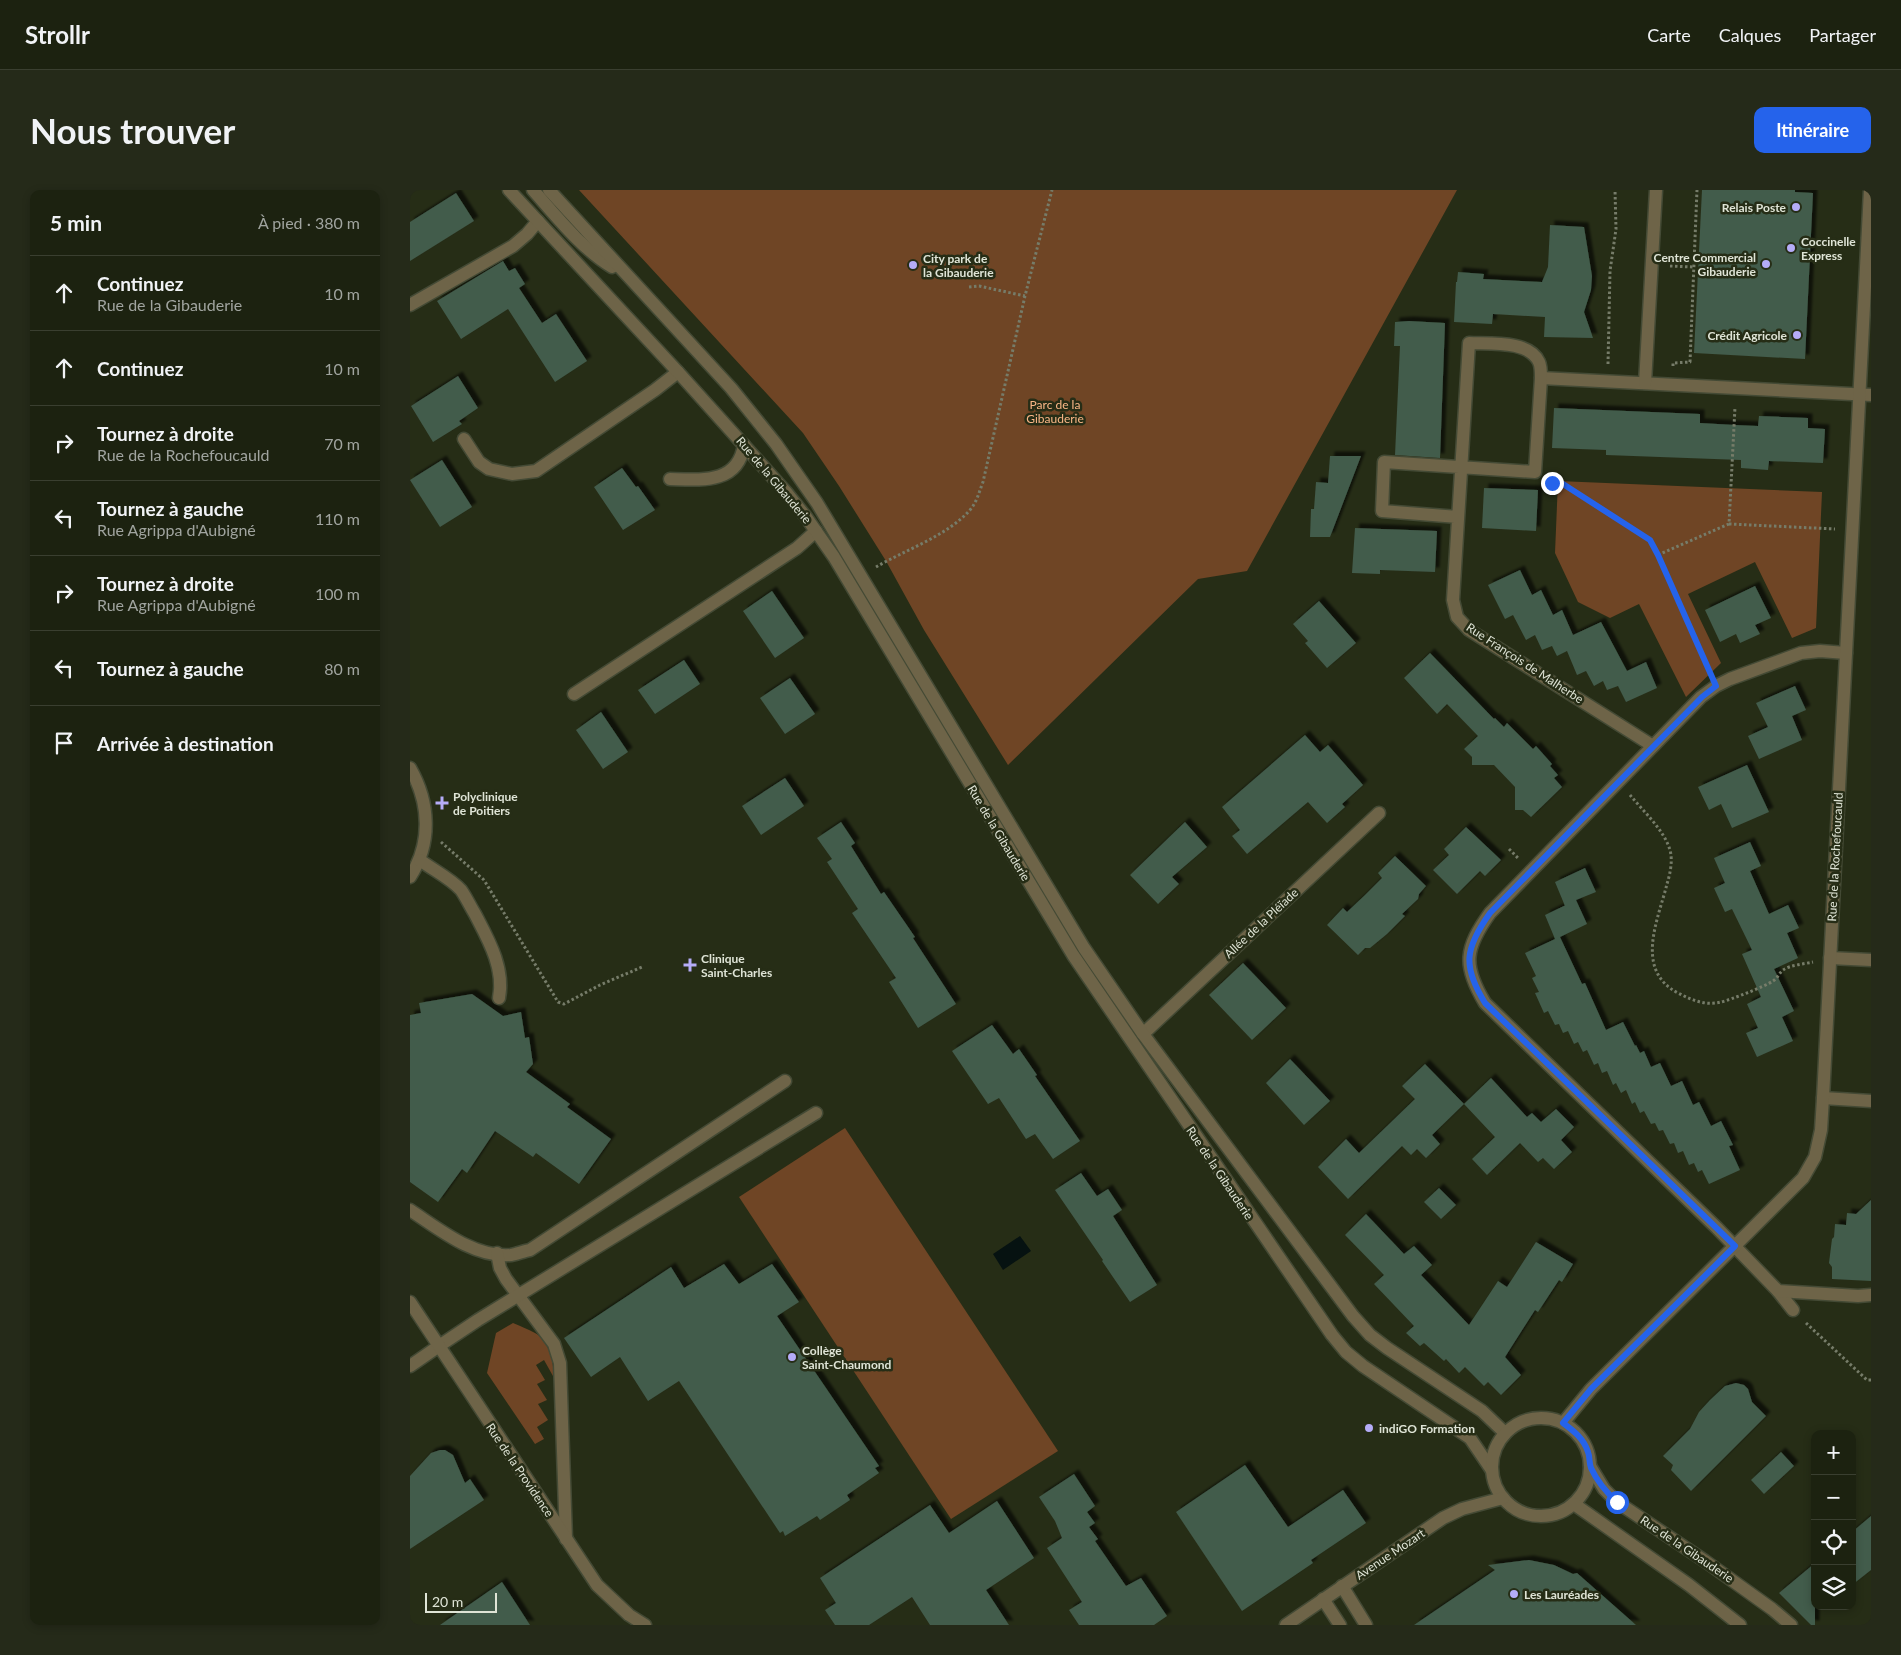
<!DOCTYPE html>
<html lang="fr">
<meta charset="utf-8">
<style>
body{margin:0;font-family:Lato,sans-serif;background:#252a19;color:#f1f3f6}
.controls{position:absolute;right:15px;bottom:15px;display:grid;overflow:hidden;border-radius:10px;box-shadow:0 2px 8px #0003}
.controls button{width:45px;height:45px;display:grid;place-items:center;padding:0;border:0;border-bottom:1px solid #3a3f30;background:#1c2210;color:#f1f3f6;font:25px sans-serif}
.scale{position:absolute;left:15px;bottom:12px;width:72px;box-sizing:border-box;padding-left:5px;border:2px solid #dfe4d6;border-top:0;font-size:14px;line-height:18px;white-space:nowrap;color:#dfe4d6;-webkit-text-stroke:4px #262d16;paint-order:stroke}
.stop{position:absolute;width:15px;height:15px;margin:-11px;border:4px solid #2563eb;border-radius:50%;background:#fff}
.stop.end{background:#2563eb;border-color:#fff;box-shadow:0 1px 5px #0008}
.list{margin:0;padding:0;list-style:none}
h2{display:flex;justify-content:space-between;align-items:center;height:65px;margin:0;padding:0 20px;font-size:21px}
h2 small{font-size:16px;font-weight:400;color:#a0a49f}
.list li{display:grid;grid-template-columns:32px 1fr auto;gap:15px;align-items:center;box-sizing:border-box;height:75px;padding:0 20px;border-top:1px solid #3a3f30}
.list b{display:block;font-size:19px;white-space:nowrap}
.list p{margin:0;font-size:16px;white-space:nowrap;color:#a0a49f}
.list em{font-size:16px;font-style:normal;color:#a0a49f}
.icon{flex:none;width:28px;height:28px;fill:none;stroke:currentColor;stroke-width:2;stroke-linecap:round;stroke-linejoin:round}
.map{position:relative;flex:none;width:1461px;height:1435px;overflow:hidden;border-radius:10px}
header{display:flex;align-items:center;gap:30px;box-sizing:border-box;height:70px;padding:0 25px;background:#1c2210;border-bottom:1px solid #3a3f30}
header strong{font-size:24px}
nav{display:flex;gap:28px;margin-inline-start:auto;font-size:18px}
.intro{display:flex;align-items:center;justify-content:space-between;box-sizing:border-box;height:120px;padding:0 30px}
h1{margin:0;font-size:35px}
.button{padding:12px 22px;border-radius:10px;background:#2563eb;color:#fff;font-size:18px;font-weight:700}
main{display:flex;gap:30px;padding:0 30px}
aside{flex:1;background:#1c2210;border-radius:10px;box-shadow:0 2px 8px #0003}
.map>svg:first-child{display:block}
.green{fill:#6f4525}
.water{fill:#061211}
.building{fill:#425b4b;filter:url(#shadow)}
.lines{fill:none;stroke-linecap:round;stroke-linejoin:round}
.service-casing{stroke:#444a35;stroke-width:15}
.minor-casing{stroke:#444a35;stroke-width:15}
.tertiary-casing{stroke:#444a35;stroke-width:15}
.path{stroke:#767c69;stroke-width:3;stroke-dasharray:2.5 2.5;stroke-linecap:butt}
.service{stroke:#6e6448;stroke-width:12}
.minor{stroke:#6e6448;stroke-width:12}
.tertiary{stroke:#6e6448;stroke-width:12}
.route{stroke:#2563eb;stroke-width:6}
.poi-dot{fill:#b5acf8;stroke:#262d16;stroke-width:2}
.labels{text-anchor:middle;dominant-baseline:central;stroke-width:5;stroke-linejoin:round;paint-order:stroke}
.poi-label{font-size:12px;font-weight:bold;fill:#dfe4d6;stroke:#262d16;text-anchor:start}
.park-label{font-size:12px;fill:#fab787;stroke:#262d16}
.street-label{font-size:12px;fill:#dfe4d6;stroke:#262d16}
</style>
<header>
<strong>Strollr</strong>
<nav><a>Carte</a><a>Calques</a><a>Partager</a></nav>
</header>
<div class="intro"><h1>Nous trouver</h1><a class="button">Itinéraire</a></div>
<main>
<aside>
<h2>5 min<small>À pied · 380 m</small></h2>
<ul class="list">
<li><svg class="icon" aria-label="ahead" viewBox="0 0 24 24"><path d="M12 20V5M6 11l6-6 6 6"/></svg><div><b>Continuez</b><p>Rue de la Gibauderie</p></div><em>10 m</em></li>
<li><svg class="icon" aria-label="ahead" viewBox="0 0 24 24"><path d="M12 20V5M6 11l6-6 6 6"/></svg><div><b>Continuez</b></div><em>10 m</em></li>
<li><svg class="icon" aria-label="right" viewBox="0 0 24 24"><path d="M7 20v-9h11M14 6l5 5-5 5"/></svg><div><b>Tournez à droite</b><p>Rue de la Rochefoucauld</p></div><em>70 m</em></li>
<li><svg class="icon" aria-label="left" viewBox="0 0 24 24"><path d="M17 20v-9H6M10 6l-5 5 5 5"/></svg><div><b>Tournez à gauche</b><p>Rue Agrippa d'Aubigné</p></div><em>110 m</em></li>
<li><svg class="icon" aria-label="right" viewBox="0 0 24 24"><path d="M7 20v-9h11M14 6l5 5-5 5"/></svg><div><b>Tournez à droite</b><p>Rue Agrippa d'Aubigné</p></div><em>100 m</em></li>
<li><svg class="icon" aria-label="left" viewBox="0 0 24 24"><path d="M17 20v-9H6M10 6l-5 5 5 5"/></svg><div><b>Tournez à gauche</b></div><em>80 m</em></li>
<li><svg class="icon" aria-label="arrive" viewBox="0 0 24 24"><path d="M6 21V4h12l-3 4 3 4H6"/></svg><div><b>Arrivée à destination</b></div></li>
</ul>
</aside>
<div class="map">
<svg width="1461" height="1435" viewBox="0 0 1461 1435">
<defs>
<filter id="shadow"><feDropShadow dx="4.5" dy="-4.5" stdDeviation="1" flood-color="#0009"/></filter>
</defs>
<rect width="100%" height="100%" fill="#262d16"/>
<g class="green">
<polygon points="169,0 1047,0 837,381 788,389 598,575 514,440 476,371 429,296 393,243"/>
<polygon points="1148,291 1412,302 1406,438 1382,448 1345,372 1278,404 1311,473 1276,507 1229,414 1200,428 1168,412 1145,363"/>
<polygon points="435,938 648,1261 541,1329 329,1007"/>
<path d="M103,1133C110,1136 118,1139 125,1143C138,1150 145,1172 143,1186L134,1170L126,1175L135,1190L127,1194L137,1210L128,1214L138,1230L127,1237L134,1249L125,1254L77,1183L86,1143Z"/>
</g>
<polygon class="water" points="610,1046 621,1061 593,1080 583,1064"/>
<g class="building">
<polygon points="1292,0 1385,0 1385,2 1403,3 1395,169 1284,163"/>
<polygon points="46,3 64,31 0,71 0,32"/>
<polygon points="1140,35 1174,37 1182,86 1181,100 1174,122 1183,148 1134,147 1135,127 1083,124 1082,134 1044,132 1046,92 1047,92 1048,82 1074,84 1073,89 1132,92 1138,77"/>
<polygon points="93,71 99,81 105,78 115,94 109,98 132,133 146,124 177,171 145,192 98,119 51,149 27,111"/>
<polygon points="999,131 1035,133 1030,268 985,265 990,156 984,156 985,132"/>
<polygon points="48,186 68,218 49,231 52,234 23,252 1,216"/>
<polygon points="1144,218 1290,224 1290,233 1325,235 1348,236 1349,226 1398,228 1398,238 1415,239 1413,273 1359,271 1358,280 1331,278 1331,270 1196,265 1196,260 1142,258"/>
<polygon points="920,266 951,266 920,347 900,347 901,319 904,319 906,292 918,293"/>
<polygon points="32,270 62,317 30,337 0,290"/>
<polygon points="212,278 226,297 228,296 245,320 213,340 184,297"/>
<polygon points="1074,298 1128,300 1126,341 1072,338"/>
<polygon points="945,338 1027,341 1025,382 970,380 970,384 942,383"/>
<polygon points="1110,380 1122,405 1131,400 1143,425 1152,420 1163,445 1191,432 1217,481 1236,472 1247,498 1216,512 1208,496 1197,500 1193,491 1184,496 1176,481 1167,485 1157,461 1147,466 1142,456 1132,460 1125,445 1116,450 1103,425 1095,429 1078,395"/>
<polygon points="1345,396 1361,428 1345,435 1350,444 1330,453 1326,444 1310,452 1295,420"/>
<polygon points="362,401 394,448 365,468 333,421"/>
<polygon points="909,411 946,453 917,478 895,453 898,451 883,434"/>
<polygon points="1020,463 1084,529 1085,528 1094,537 1097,533 1123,559 1126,556 1142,574 1140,576 1148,585 1144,588 1152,597 1121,627 1113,620 1105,620 1105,597 1084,575 1062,575 1062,567 1054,559 1068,546 1037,514 1027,524 994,488"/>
<polygon points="274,470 290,494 245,524 228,500"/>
<polygon points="380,488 405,524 375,544 350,508"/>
<polygon points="1385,496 1396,520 1382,526 1392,550 1349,569 1338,546 1358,537 1346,513"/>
<polygon points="191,522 218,562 193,579 166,540"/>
<polygon points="895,545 910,562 918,555 953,595 932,614 935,617 917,633 898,612 837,664 822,646 830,640 812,617"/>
<polygon points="1337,575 1359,622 1322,638 1311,614 1299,620 1288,597"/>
<polygon points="375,588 394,616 351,645 332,616"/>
<polygon points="431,632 445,653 441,656 471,704 474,702 505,747 503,748 546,814 508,838 479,792 486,788 442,723 448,719 417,672 422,669 407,648"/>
<polygon points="775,632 797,657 762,687 769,694 748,714 720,685"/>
<polygon points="1056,637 1091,670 1075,686 1070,681 1047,704 1023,680 1039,665 1034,659"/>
<polygon points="1340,652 1351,676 1340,681 1359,724 1378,715 1389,738 1377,743 1388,768 1364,779 1384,821 1372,827 1383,851 1347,867 1336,843 1348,838 1337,814 1351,807 1332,764 1342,760 1322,719 1315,722 1304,698 1315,693 1304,668"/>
<polygon points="985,666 1016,696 1009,704 1008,709 992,724 995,726 977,744 960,758 955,758 948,765 917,735 933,718 937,722 955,705 972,688 968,683"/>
<polygon points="1175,678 1186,702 1166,710 1177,734 1150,747 1172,794 1175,793 1196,840 1213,832 1225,856 1226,855 1230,863 1234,861 1241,877 1250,873 1261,896 1272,891 1283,915 1289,912 1301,936 1311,931 1323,955 1319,956 1330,980 1299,994 1292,980 1288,982 1284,973 1279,975 1273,961 1268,963 1264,953 1260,954 1253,940 1249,941 1245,933 1241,934 1234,921 1230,923 1225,912 1222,914 1216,900 1211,903 1206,893 1203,895 1197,881 1192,883 1188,873 1184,875 1177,860 1173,862 1168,852 1164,854 1158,841 1153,843 1149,834 1145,835 1138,821 1134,823 1125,803 1129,802 1122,788 1126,786 1115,763 1145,749 1135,725 1158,714 1155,716 1145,692"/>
<polygon points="833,773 876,818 842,850 799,805"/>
<polygon points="62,804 93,826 111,822 115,848 119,847 123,874 116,882 160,914 157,917 201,949 169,994 126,963 123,967 85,941 57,983 52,979 28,1012 0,992 0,825 11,823 9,813"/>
<polygon points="582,835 603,864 609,859 627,885 625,886 670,951 643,969 625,944 616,949 589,908 578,914 542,861"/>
<polygon points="880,869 920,911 894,935 856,893"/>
<polygon points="1015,874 1054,914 1022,945 1030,954 1016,968 1007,959 1001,965 992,956 938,1009 908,977 936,949 949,963 1005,909 992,896"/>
<polygon points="1081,888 1117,927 1122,923 1131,932 1146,919 1164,937 1151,950 1162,962 1144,979 1133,968 1128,972 1110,953 1077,985 1062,969 1085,947 1054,914"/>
<polygon points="671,983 687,1006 698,999 712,1020 703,1026 747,1095 720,1112 692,1071 693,1070 645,1000"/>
<polygon points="1029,998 1046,1015 1031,1029 1014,1012"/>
<polygon points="1461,1010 1461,1091 1422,1089 1422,1077 1419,1073 1422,1049 1424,1047 1425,1034 1436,1035 1437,1023 1446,1024"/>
<polygon points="956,1024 994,1064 1004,1056 1022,1075 1011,1085 1059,1135 1088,1091 1097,1097 1126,1052 1163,1074 1152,1092 1149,1090 1128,1122 1125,1120 1095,1167 1111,1185 1091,1205 1078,1192 1074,1196 1055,1177 1049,1183 1036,1169 1034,1171 1014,1153 1010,1156 996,1143 1004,1136 964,1094 974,1085 935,1045"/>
<polygon points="314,1074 329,1094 362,1074 389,1112 367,1126 469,1276 465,1278 469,1283 437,1305 440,1310 410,1330 407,1326 375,1346 373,1341 370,1343 269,1191 238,1211 210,1167 181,1187 154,1148 261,1077 274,1098"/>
<polygon points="1326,1193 1334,1195 1338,1199 1342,1212 1356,1226 1281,1301 1261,1280 1263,1275 1253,1266 1280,1239 1289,1222 1300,1210 1315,1196"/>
<polygon points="30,1260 35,1260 43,1265 55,1293 60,1289 74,1310 0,1359 0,1286 21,1263"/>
<polygon points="1371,1262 1384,1276 1354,1304 1341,1290"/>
<polygon points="835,1275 878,1337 933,1300 956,1333 901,1370 903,1373 832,1421 766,1322"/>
<polygon points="664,1284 685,1316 677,1322 685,1333 679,1337 688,1349 685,1351 716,1396 731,1388 757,1426 744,1435 669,1435 659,1420 672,1412 637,1358 652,1348 645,1331 629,1307"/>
<polygon points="587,1311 624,1368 576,1400 599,1435 520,1435 502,1407 459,1435 425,1435 415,1420 426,1413 410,1388 520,1315 539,1343"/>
<polygon points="1461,1326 1461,1380 1442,1395 1442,1342"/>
<polygon points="1119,1370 1144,1375 1163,1384 1167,1383 1226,1435 1004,1435 1085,1380 1078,1375"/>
<polygon points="1405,1373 1405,1435 1401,1435 1369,1403"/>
<polygon points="92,1392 120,1435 30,1435"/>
</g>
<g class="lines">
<g class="service-casing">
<g id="service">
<polyline points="0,115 103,56 117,44 128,31"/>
<polyline points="54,249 69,272 79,279 102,284 126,281 245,200 268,182"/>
<path d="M260,289C292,290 328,294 334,255"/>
<polyline points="164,504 387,358 406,341"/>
<path d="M0,578C20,613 22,653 0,687"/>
<path d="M10,670C23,680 40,688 51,700C56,707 60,716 65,724C78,749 95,778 89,808"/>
<path d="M0,1020C29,1039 64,1068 101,1065C107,1064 114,1061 120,1060L375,891"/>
<polyline points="87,1063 90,1078 96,1089 144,1154 150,1173 156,1349"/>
<polyline points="1368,1101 1383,1120"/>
<polyline points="29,1156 68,1130 406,923"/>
<polyline points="932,1396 956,1435"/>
<polyline points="913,1409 930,1435"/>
</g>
</g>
<g class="minor-casing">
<g id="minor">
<polyline points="1131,188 1461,205"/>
<polyline points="1235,193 1246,0"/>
<path d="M1048,327L972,321L974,272L1125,282L1131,188C1131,183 1131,176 1129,172C1119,150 1080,154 1059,153L1043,410L1047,427L1059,440L1243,556"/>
<path d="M1436,463L1410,461L1391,463L1320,489L1306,496L1291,507L1080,723C1055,758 1052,775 1075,813L1307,1038L1368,1101L1448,1106L1461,1105"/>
<polyline points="1420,768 1461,770"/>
<polyline points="733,844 969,623"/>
<polyline points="1413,908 1461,911"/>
<polyline points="0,1176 29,1156"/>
<polyline points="1153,1233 1181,1199 1393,988 1405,967 1411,940 1413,908 1460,0"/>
</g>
</g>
<g class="tertiary-casing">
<g id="tertiary">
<polyline points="99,0 268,182 376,302 396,327 424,367 663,765 922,1145 936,1162 953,1176 1060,1248 1081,1279"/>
<path d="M123,0C147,27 171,58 202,77"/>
<polyline points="139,0 321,198 366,254 407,313 674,758 733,844 943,1126 960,1145 977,1158 1072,1221 1095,1243"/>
<polyline points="0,1112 187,1395 219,1425 235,1435"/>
<circle cx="1131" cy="1277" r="49"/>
<polyline points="1180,1276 1194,1299 1207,1312 1295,1371 1362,1419 1381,1435"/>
<polyline points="1164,1314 1279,1395 1330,1435"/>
<polyline points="876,1435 1033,1328 1052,1319 1093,1308"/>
</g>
</g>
<g class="path">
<polyline points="1260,76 1283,77"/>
<polyline points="559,97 569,96 615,106"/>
<polyline points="1198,174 1200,81 1206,39 1205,0"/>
<polyline points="1263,176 1263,173 1280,172 1287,0"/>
<polyline points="1140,291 1153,294 1240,350 1248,365 1299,479"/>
<polyline points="1319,334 1425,339"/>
<polyline points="1248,365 1319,334 1325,217"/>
<path d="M466,377C495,360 537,346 560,320C567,312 569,302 573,292L615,106L642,0"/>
<path d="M1220,605C1234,622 1254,640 1260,660C1263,671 1260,684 1257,694C1248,730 1224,780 1268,803C1282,810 1295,816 1311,812C1320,810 1356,796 1363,791C1368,788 1369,783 1373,780C1380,775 1394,774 1403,772"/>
<polyline points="31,652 74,690 148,812 154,814 190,795 232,777"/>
<polyline points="1099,659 1108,668"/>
<polyline points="1396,1133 1457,1190 1461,1190"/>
</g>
<use href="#service" class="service"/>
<use href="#minor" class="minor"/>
<use href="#tertiary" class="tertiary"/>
</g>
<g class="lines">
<path class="route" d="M1142,293L1153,294L1240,350L1248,365L1306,496L1292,507L1080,723C1055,758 1052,776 1075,813L1325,1056L1181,1199L1153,1233C1164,1241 1174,1249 1178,1262C1180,1267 1179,1273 1181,1278C1187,1291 1196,1302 1207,1312"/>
</g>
<g class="poi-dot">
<circle cx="1386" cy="17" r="5"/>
<circle cx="1381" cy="58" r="5"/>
<circle cx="1356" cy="74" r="5"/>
<circle cx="503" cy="75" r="5"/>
<circle cx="1387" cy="145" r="5"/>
<path d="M29.5 605.5h5v5h5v5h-5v5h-5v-5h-5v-5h5z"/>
<path d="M277.5 767.5h5v5h5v5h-5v5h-5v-5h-5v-5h5z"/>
<circle cx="382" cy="1167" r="5"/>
<circle cx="959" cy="1238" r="5"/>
<circle cx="1104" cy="1404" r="5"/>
</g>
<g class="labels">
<g class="poi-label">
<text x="1376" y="17" text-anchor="end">Relais Poste</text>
<text x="1391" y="51">Coccinelle<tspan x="1391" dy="14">Express</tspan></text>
<text x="1346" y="67" text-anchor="end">Centre Commercial<tspan x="1346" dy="14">Gibauderie</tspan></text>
<text x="513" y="68">City park de<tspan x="513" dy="14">la Gibauderie</tspan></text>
<text x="1377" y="145" text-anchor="end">Crédit Agricole</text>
<text x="43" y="606">Polyclinique<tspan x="43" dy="14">de Poitiers</tspan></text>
<text x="291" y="768">Clinique<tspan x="291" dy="14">Saint-Charles</tspan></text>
<text x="392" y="1160">Collège<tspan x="392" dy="14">Saint-Chaumond</tspan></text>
<text x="969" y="1238">indiGO Formation</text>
<text x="1114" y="1404">Les Lauréades</text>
</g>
<g class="park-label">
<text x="645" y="214">Parc de la<tspan x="645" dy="14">Gibauderie</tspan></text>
</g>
<g class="street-label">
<text transform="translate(364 290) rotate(50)">Rue de la Gibauderie</text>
<text transform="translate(1115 473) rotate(33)">Rue François de Malherbe</text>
<text transform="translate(589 643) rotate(59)">Rue de la Gibauderie</text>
<text transform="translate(1425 667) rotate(-87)">Rue de la Rochefoucauld</text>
<text transform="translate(851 733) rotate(-43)">Allée de la Pléïade</text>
<text transform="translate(810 983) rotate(56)">Rue de la Gibauderie</text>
<text transform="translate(110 1280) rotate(56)">Rue de la Providence</text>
<text transform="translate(1277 1359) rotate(34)">Rue de la Gibauderie</text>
<text transform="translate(980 1364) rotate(-34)">Avenue Mozart</text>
</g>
</g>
</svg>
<div class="controls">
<button>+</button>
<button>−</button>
<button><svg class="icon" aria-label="locate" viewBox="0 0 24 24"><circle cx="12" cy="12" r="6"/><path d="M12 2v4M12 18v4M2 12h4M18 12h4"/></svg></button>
<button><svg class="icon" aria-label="layers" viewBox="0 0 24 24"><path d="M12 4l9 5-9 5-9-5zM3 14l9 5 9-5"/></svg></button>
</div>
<div class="scale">20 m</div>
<div class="stop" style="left:1207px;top:1312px"></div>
<div class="stop end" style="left:1142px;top:293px"></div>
</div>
</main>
